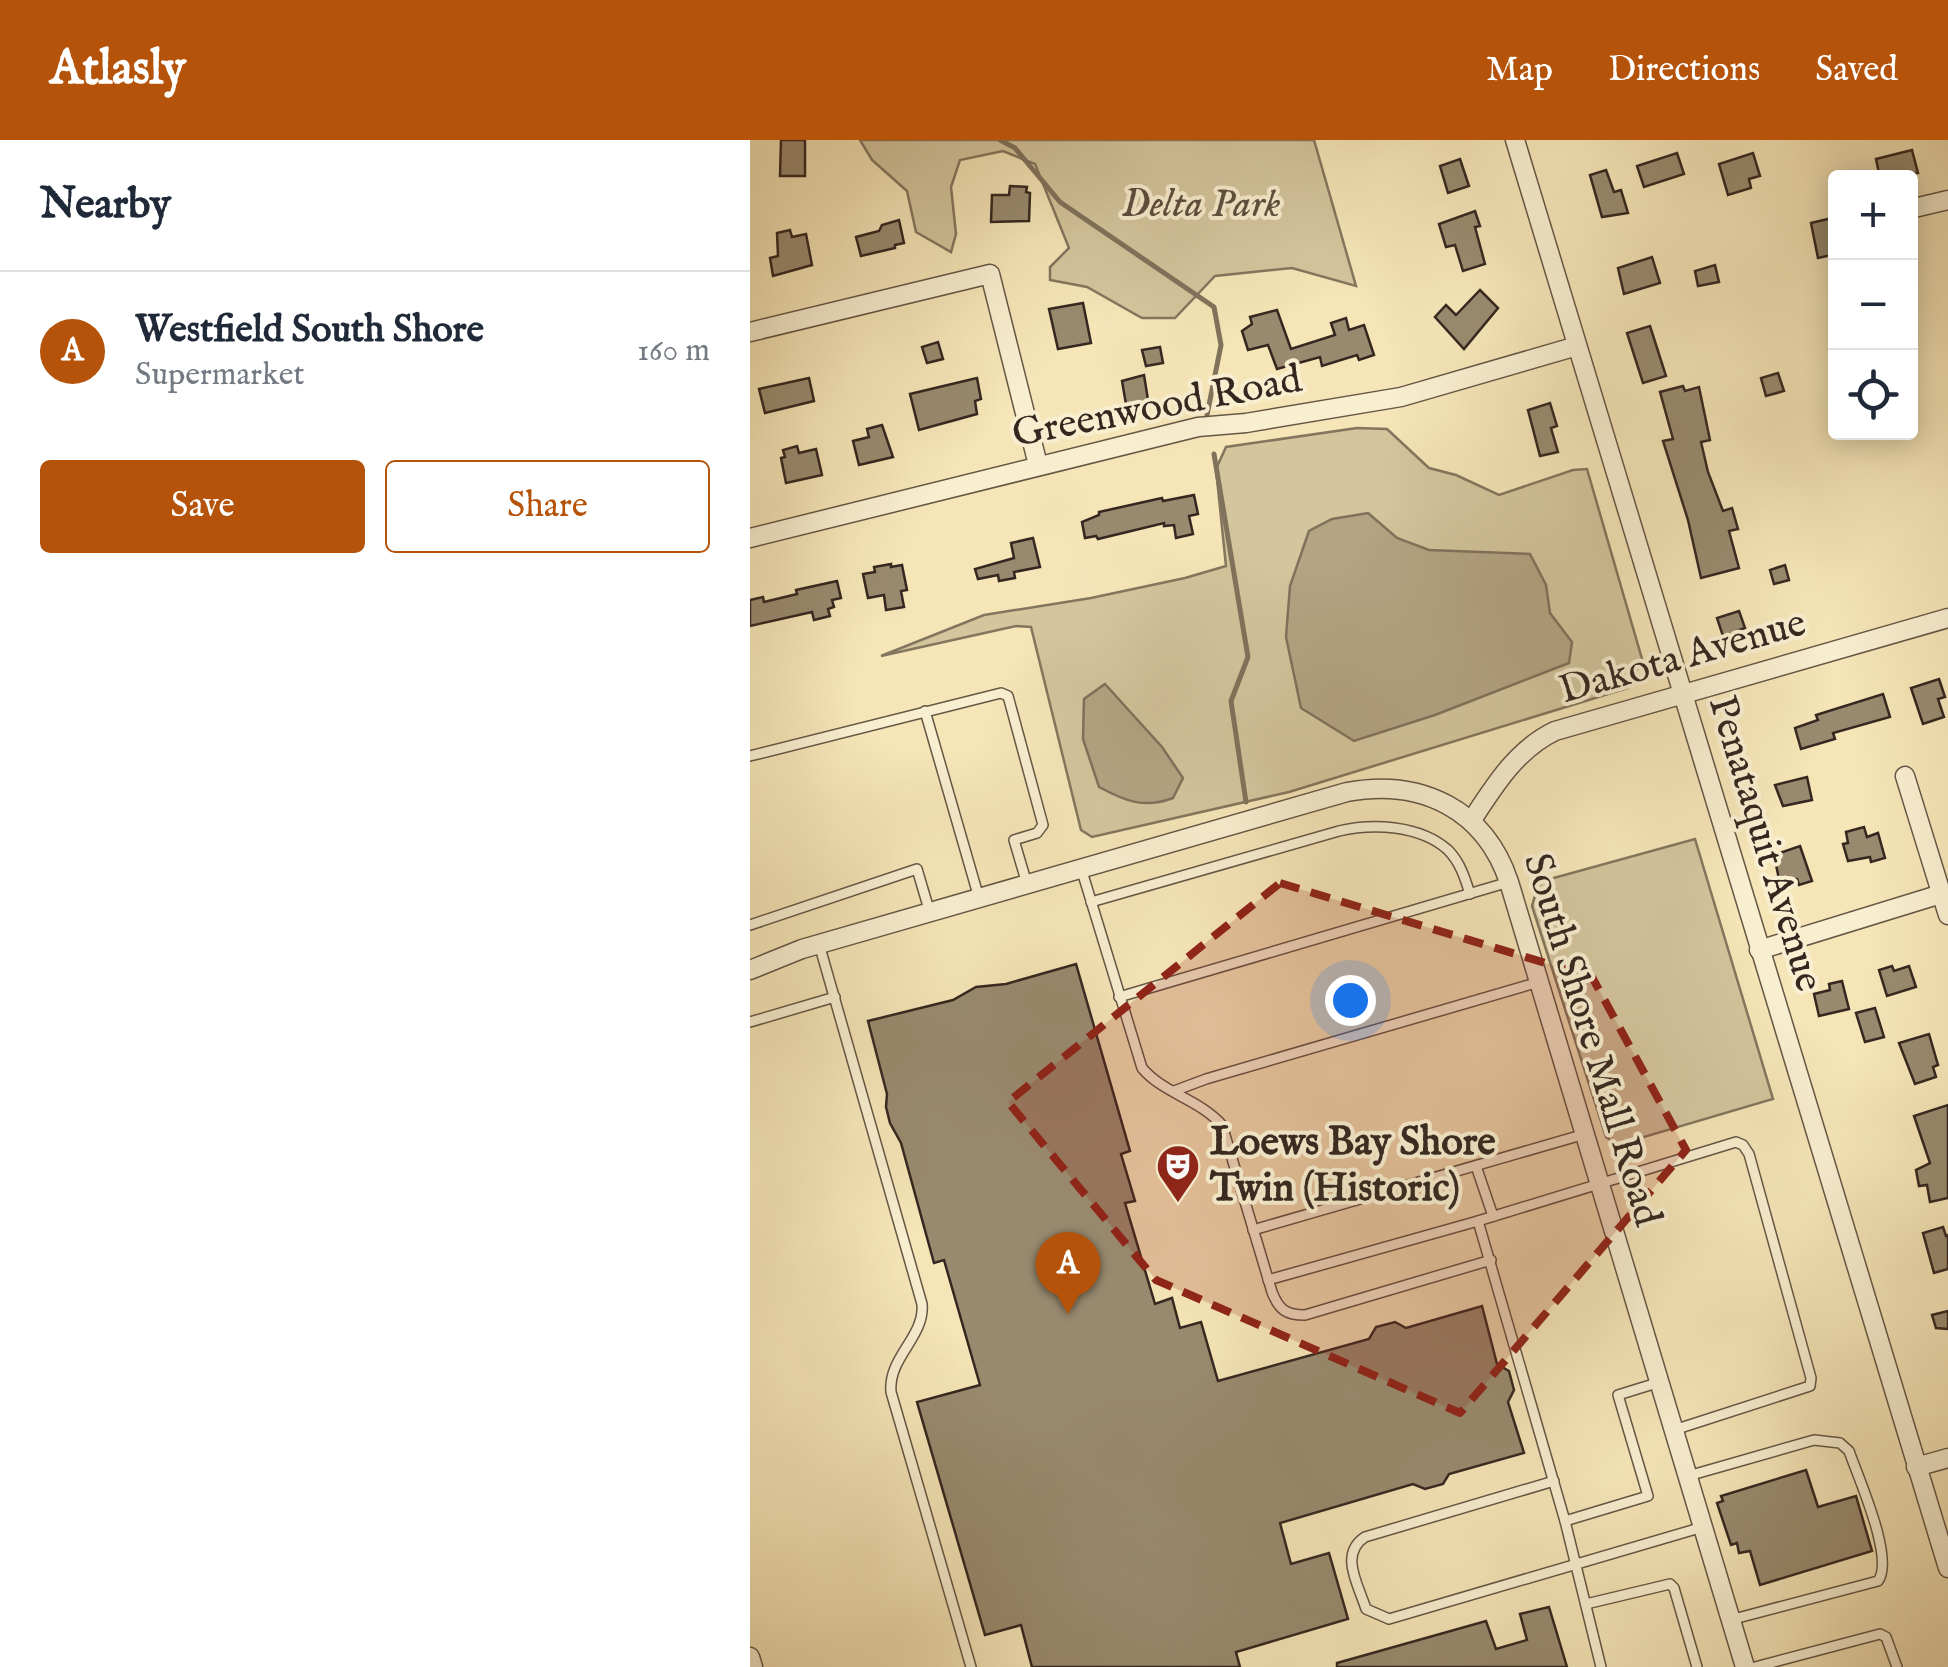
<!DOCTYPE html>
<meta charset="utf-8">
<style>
body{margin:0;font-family:"IM FELL English",serif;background:#f2f2f3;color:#1f2937}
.controls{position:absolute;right:30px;top:30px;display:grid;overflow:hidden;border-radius:10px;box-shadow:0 5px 25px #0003}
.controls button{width:90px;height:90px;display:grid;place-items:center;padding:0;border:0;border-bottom:2px solid #e0e1e3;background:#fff;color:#1f2937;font:50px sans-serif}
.you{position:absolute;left:600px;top:860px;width:35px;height:35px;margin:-25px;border:8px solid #fff;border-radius:50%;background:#1a73e8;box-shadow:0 0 0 15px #1a73e833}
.badge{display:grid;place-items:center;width:65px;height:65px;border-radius:50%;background:#b45309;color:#fff;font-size:32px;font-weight:700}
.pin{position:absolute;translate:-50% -82px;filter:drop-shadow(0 2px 5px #0008)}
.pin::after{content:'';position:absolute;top:52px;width:35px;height:30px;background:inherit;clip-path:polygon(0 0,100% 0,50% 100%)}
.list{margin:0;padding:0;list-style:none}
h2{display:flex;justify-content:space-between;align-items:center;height:130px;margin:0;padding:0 40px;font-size:42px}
h2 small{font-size:32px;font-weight:400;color:#747a83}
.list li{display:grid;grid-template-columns:65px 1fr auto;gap:30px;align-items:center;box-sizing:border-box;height:160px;padding:0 40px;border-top:2px solid #e0e1e3}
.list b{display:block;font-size:38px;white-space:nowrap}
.list p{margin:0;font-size:32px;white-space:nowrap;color:#747a83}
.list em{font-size:32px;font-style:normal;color:#747a83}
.actions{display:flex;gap:20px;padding:30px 40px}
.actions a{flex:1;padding:22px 0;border:2px solid #b45309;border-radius:10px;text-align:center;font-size:35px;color:#b45309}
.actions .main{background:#b45309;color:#fff}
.icon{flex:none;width:55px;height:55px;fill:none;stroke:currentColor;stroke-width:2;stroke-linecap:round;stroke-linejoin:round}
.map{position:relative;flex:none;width:1198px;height:1527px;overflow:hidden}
header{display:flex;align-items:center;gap:60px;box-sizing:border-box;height:140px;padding:0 50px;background:#b45309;color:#fff}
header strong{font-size:48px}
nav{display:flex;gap:55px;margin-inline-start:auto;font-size:35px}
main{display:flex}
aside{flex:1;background:#fff}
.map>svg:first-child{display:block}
.green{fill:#d4c59d;stroke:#84765e;stroke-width:2.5}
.water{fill:#b4a484;stroke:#81725c;stroke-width:2.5}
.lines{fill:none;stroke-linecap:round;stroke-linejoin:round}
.stream{stroke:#81725c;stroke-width:5}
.building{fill:#998a6f;stroke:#352720;stroke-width:2.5}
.service-casing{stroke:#655646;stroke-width:12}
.minor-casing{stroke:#655646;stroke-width:21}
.service{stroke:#f8eed0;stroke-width:9}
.minor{stroke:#f8eed0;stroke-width:18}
.marked{fill:#8f2418;fill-opacity:0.2;stroke:#8f2418;stroke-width:8;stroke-dasharray:20 12;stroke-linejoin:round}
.labels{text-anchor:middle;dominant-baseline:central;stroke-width:8;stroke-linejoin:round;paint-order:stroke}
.park-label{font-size:40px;font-style:italic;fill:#5d4e3f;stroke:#f8eed0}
.street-label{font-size:40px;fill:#352720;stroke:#f8eed0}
.poi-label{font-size:40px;font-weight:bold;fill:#352720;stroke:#f8eed0;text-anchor:start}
</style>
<header>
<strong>Atlasly</strong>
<nav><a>Map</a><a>Directions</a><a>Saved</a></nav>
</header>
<main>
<aside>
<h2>Nearby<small></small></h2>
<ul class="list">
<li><span class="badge">A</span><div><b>Westfield South Shore</b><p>Supermarket</p></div><em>160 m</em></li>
</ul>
<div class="actions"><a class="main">Save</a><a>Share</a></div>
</aside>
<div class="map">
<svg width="1198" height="1527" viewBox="0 0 1198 1527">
<rect width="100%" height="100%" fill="#f5e5b7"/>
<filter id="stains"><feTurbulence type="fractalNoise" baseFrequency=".002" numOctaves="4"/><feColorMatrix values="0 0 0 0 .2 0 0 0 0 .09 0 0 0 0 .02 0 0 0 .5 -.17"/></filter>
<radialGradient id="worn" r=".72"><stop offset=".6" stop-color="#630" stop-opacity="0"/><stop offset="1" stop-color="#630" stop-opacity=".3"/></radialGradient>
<g class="green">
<polygon points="110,0 564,0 606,146 542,128 465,136 425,178 392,178 337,147 300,140 300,127 319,108 285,24 253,11 210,20 201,47 206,94 201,112 166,92 157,51 122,20"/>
<polygon points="607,288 637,289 679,328 706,335 749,355 823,330 837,329 892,519 878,548 539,652 342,697 331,690 281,487 266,486 131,516 234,475 341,458 435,438 476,426 466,329 476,307"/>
<polygon points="945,699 1023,959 867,1005 856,997 782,766 789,742"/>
</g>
<g class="water">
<polygon points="618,373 647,398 679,410 780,414 796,445 800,473 822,502 819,523 685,575 604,601 551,568 536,497 540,446 559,391 582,379"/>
<path d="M355,544L412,607L433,638L423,658C394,669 375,661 349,647L333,599L334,559Z"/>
</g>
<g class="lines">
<g class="stream">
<polyline points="250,0 265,8 310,62 464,167 471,205 457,275"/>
<polyline points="464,314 498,517 481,561 496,662"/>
</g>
</g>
<g class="building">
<polygon points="31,0 55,0 55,36 30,36"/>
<polygon points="1162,10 1168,33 1130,38 1126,19"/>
<polygon points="927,13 934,34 894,47 887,26"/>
<polygon points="1003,13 1010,36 999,39 1001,48 978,55 969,24"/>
<polygon points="710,19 719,46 698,53 690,26"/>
<polygon points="856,30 864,52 871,50 878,73 852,77 840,35"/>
<polygon points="260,46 277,47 276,52 280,53 279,81 241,82 242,55 259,55"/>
<polygon points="725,71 730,86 725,87 735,124 713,131 705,105 696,107 689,84"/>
<polygon points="1086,77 1086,114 1068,118 1061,83"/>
<polygon points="149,80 154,103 145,105 145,108 111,116 106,97 129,91 132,85"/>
<polygon points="40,90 42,97 56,94 62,125 23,136 20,118 28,116 27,93"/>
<polygon points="902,117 910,143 874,154 868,128"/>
<polygon points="965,125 969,142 948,146 945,131"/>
<polygon points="730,150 748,168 714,209 685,177 696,165 706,175"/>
<polygon points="333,163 341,203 308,209 299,169"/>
<polygon points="527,170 541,209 585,195 581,183 596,178 599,190 614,185 624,215 609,220 607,215 572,226 570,217 527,229 518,205 498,210 492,191 502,184 500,177"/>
<polygon points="900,186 916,236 893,243 877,193"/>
<polygon points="188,202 193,219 177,223 172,207"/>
<polygon points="410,207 413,223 396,226 392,210"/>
<polygon points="1028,233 1034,251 1016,256 1011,238"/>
<polygon points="394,235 399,266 377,270 372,241"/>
<polygon points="59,238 64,261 15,273 9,249"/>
<polygon points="227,238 231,259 225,261 227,274 169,290 160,254"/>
<polygon points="933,246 935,251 949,247 960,300 951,302 958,332 973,371 982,368 988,389 979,391 989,428 951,438 938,380 913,301 923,299 910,252"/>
<polygon points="800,263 807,286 801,288 808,312 790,316 778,270"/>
<polygon points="132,285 143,317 109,325 103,301 119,297 117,289"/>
<polygon points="47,306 49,313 66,309 72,335 36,343 31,318 35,317 33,310"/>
<polygon points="444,355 448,374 439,376 443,394 426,398 424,385 414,386 414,383 348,399 346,396 335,398 332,382 349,375 349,372 412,358 413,361"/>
<polygon points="283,398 290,427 264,432 265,438 249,441 248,435 228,439 225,429 264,418 261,403"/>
<polygon points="141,424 141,427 152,425 157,450 151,451 154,467 136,470 134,455 118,458 113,434 125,432 124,427"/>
<polygon points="1035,425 1039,440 1024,444 1020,430"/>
<polygon points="87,441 91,458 82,460 84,467 78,469 80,476 64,480 62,472 0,486 0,460 13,457 14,462 47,454 46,450"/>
<polygon points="989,471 995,488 986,491 988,497 975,502 967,478"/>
<polygon points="1189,539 1195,557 1188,559 1194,577 1173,584 1161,548"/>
<polygon points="1133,554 1140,577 1083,593 1085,599 1051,609 1045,588 1068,580 1066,575"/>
<polygon points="1057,637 1062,660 1033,666 1025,645"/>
<polygon points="1114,687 1117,697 1128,693 1135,718 1121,722 1120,717 1098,721 1093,704 1098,703 1096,692"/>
<polygon points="1050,706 1062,741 1049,745 1047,739 1030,744 1024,715"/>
<polygon points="326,824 380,1011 371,1014 385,1061 375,1063 405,1164 422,1158 430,1188 451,1182 468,1241 619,1199 626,1187 645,1182 656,1188 732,1166 747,1224 759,1231 764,1250 758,1262 774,1313 699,1334 693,1344 675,1349 663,1344 530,1383 541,1424 579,1413 598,1479 486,1512 490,1527 282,1527 271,1485 235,1495 167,1262 230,1245 194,1120 184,1123 151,1003 140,983 136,967 137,954 118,881 203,860 226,847 256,844"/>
<polygon points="1142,826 1144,831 1159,826 1166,847 1137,856 1129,830"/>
<polygon points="1092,841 1099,869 1069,876 1064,854 1080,850 1079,844"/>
<polygon points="1125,868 1134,897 1115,902 1106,873"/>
<polygon points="1179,894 1188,925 1183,927 1186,937 1165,944 1149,903"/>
<polygon points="1198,965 1198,1058 1180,1062 1177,1045 1169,1046 1166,1030 1180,1023 1164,976"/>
<polygon points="1193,1087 1196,1096 1198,1095 1198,1129 1184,1133 1173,1093"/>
<polygon points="1198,1171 1198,1189 1186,1188 1182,1175"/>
<polygon points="1056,1330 1068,1367 1106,1356 1122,1411 1010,1445 1000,1411 989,1413 987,1403 981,1405 967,1363 973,1361 971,1356"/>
<polygon points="799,1467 817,1527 587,1527 587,1523 736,1481 746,1509 777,1500 770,1474"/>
</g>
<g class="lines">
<g class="service-casing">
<g id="service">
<polyline points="175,571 229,758"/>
<polyline points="0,616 251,553 258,556 293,685 287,693 264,700 277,744"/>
<path d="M331,728L392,928C414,954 449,959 472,985L522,1152C529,1170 536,1175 555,1175L741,1120"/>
<path d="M341,762L589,691C623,683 670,685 698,710C710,722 715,738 720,754"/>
<polyline points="0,785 167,729 180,773"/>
<path d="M69,804L172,1164C175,1197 138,1217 141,1252L221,1527"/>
<polyline points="369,857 759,742"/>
<polyline points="0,882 85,857"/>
<polyline points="424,951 456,939 789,842"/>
<polyline points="726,1026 743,1076"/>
<polyline points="728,1081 815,1381 851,1527"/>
<polyline points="503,1090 835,994"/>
<polyline points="518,1140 728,1081 986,1002 993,1005 999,1014 1061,1238 1060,1246 924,1290"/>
<path d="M938,1336L1064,1300L1090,1303L1099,1311C1108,1337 1145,1419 1128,1441L980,1480"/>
<path d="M804,1341L615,1397C589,1414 608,1444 616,1469L639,1479L953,1387"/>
<polyline points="815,1381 898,1356 868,1255 910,1242"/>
<polyline points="836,1464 920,1444 924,1448 947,1527"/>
<polyline points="1005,1527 1130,1494 1136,1497 1147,1527"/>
</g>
</g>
<g class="minor-casing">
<g id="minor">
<polyline points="765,0 1198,1428"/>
<polyline points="1160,69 1198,60"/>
<polyline points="0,192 240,134 288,325"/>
<polyline points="0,398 448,287 496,283 651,257 827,206"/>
<polyline points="1155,636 1198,775"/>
<path d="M722,680C744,646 767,609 805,591L1198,478"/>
<polyline points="1009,810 1191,754"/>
<path d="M0,830L52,809L597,652C672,638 735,670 759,742L995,1527"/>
<polyline points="1166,1327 1198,1318"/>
<polyline points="0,1517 3,1527"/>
</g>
</g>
<use href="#service" class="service"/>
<use href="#minor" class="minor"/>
</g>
<path class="marked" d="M530,743L842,837L936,1010L710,1273L406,1140L258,962Z"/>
<defs>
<g id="theatre-pin" transform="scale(2.25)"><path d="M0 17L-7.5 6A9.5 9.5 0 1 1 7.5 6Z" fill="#8f2418" stroke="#f8eed0"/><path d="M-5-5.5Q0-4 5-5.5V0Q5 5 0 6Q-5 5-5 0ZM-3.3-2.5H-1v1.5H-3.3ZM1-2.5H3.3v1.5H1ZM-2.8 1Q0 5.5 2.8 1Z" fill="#fff"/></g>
</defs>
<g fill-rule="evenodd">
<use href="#theatre-pin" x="428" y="1026"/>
</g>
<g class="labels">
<g class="park-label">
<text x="451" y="65">Delta Park</text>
</g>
<g class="street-label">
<text transform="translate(407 268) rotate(-11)">Greenwood Road</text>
<text transform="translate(933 518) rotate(-16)">Dakota Avenue</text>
<text transform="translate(1014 704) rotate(73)">Penataquit Avenue</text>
<text transform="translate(841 900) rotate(73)">South Shore Mall Road</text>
</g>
<g class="poi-label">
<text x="460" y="1003">Loews Bay Shore<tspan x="460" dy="46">Twin (Historic)</tspan></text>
</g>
</g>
<rect width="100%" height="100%" filter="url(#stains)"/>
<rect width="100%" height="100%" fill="url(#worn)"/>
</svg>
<div class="controls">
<button>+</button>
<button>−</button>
<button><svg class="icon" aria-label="locate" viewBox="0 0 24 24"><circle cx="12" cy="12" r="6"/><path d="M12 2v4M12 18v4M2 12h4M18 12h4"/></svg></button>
</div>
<div class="you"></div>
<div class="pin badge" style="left:318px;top:1174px">A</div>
</div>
</main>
